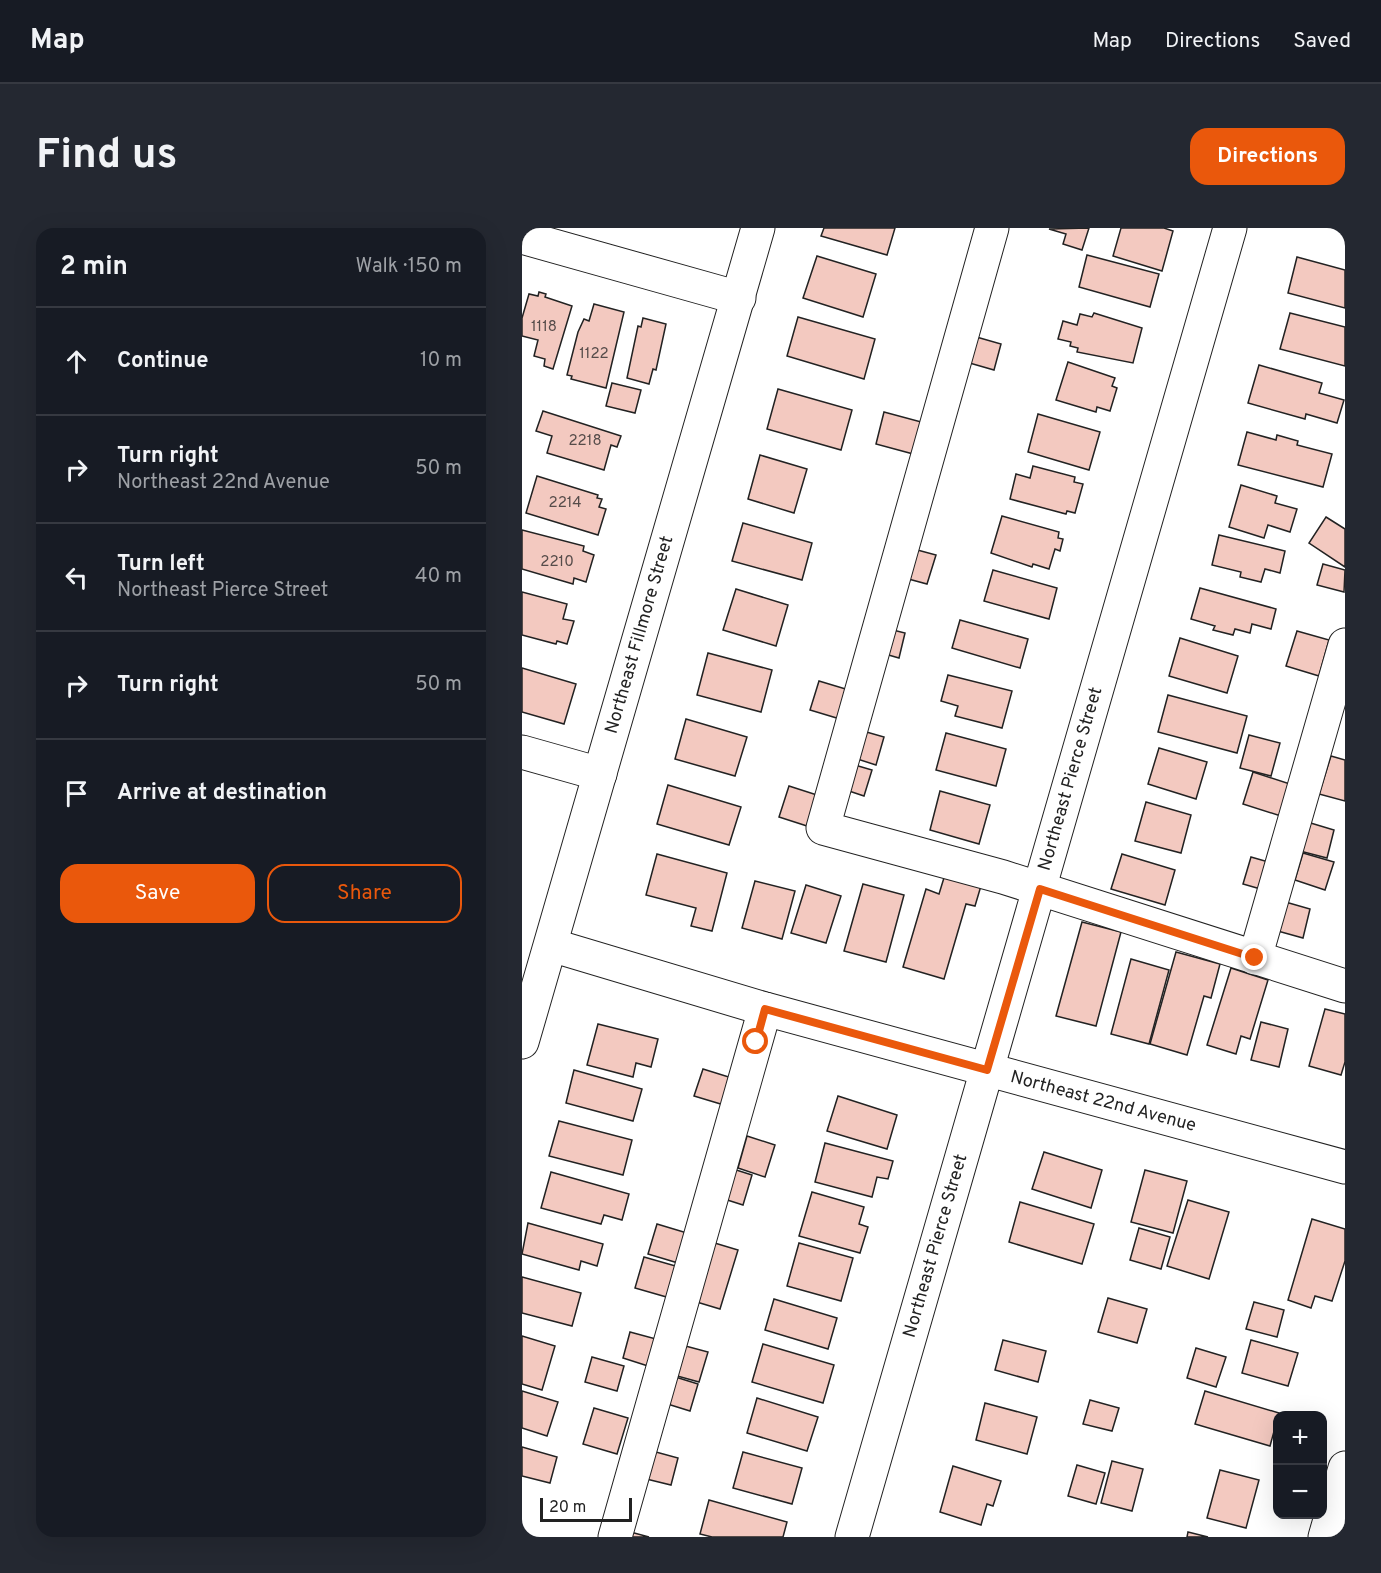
<!DOCTYPE html>
<meta charset="utf-8">
<style>
body{margin:0;font-family:Overpass,sans-serif;background:#242831;color:#f1f3f6}
.controls{position:absolute;right:18px;bottom:18px;display:grid;overflow:hidden;border-radius:12px;box-shadow:0 6px 24px #0002}
.controls button{width:54px;height:54px;display:grid;place-items:center;padding:0;border:0;border-bottom:2px solid #363941;background:#171b24;color:#f1f3f6;font:30px sans-serif}
.scale{position:absolute;left:18px;bottom:15px;width:92px;box-sizing:border-box;padding-left:6px;border:3px solid #222;border-top:0;font-size:16px;line-height:21px;white-space:nowrap;color:#222;-webkit-text-stroke:4px #fff;paint-order:stroke}
.stop{position:absolute;width:18px;height:18px;margin:-14px;border:4px solid #ea580c;border-radius:50%;background:#fff}
.stop.end{background:#ea580c;border-color:#fff;box-shadow:0 2px 6px #0008}
.list{margin:0;padding:0;list-style:none}
h2{display:flex;justify-content:space-between;align-items:center;height:78px;margin:0;padding:0 24px;font-size:26px}
h2 small{font-size:20px;font-weight:400;color:#9ea1a6}
.list li{display:grid;grid-template-columns:39px 1fr auto;gap:18px;align-items:center;box-sizing:border-box;height:108px;padding:0 24px;border-top:2px solid #363941}
.list b{display:block;font-size:22px;white-space:nowrap}
.list p{margin:0;font-size:20px;white-space:nowrap;color:#9ea1a6}
.list em{font-size:20px;font-style:normal;color:#9ea1a6}
.actions{display:flex;gap:12px;padding:18px 24px}
.actions a{flex:1;padding:14px 0;border:2px solid #ea580c;border-radius:18px;text-align:center;font-size:21px;color:#ea580c}
.actions .main{background:#ea580c;color:#fff}
.icon{flex:none;width:33px;height:33px;fill:none;stroke:currentColor;stroke-width:2;stroke-linecap:round;stroke-linejoin:round}
.map{position:relative;flex:none;width:823px;height:1309px;overflow:hidden;border-radius:18px}
header{display:flex;align-items:center;gap:36px;box-sizing:border-box;height:84px;padding:0 30px;background:#171b24;border-bottom:2px solid #363941}
header strong{font-size:28px}
nav{display:flex;gap:33px;margin-inline-start:auto;font-size:21px}
.intro{display:flex;align-items:center;justify-content:space-between;box-sizing:border-box;height:144px;padding:0 36px}
h1{margin:0;font-size:42px}
.button{padding:15px 27px;border-radius:18px;background:#ea580c;color:#fff;font-size:21px;font-weight:700}
main{display:flex;gap:36px;padding:0 36px}
aside{flex:1;background:#171b24;border-radius:18px;box-shadow:0 6px 24px #0002}
.map>svg:first-child{display:block}
.building{fill:#f3c9c0;stroke:#222;stroke-width:1.5}
.lines{fill:none;stroke-linecap:round;stroke-linejoin:round}
.minor-casing{stroke:#222;stroke-width:35}
.minor{stroke:#fff;stroke-width:33}
.route{stroke:#ea580c;stroke-width:8}
.labels{text-anchor:middle;dominant-baseline:central;stroke-width:4.5;stroke-linejoin:round;paint-order:stroke}
.number-label{font-size:15px;fill:#564c4a}
.street-label{font-size:18px;fill:#222;stroke:#fff}
</style>
<header>
<strong>Map</strong>
<nav><a>Map</a><a>Directions</a><a>Saved</a></nav>
</header>
<div class="intro"><h1>Find us</h1><a class="button">Directions</a></div>
<main>
<aside>
<h2>2 min<small>Walk · 150 m</small></h2>
<ul class="list">
<li><svg class="icon" aria-label="ahead" viewBox="0 0 24 24"><path d="M12 20V5M6 11l6-6 6 6"/></svg><div><b>Continue</b></div><em>10 m</em></li>
<li><svg class="icon" aria-label="right" viewBox="0 0 24 24"><path d="M7 20v-9h11M14 6l5 5-5 5"/></svg><div><b>Turn right</b><p>Northeast 22nd Avenue</p></div><em>50 m</em></li>
<li><svg class="icon" aria-label="left" viewBox="0 0 24 24"><path d="M17 20v-9H6M10 6l-5 5 5 5"/></svg><div><b>Turn left</b><p>Northeast Pierce Street</p></div><em>40 m</em></li>
<li><svg class="icon" aria-label="right" viewBox="0 0 24 24"><path d="M7 20v-9h11M14 6l5 5-5 5"/></svg><div><b>Turn right</b></div><em>50 m</em></li>
<li><svg class="icon" aria-label="arrive" viewBox="0 0 24 24"><path d="M6 21V4h12l-3 4 3 4H6"/></svg><div><b>Arrive at destination</b></div></li>
</ul>
<div class="actions"><a class="main">Save</a><a>Share</a></div>
</aside>
<div class="map">
<svg width="823" height="1309" viewBox="0 0 823 1309">
<rect width="100%" height="100%" fill="#fff"/>
<g class="building">
<polygon points="302,0 373,0 365,27 299,8"/>
<polygon points="567,0 560,22 541,16 544,6 527,1"/>
<polygon points="599,0 642,0 651,3 640,43 591,28"/>
<polygon points="565,27 637,46 628,79 557,59"/>
<polygon points="295,28 354,46 341,89 281,70"/>
<polygon points="775,29 823,42 823,80 766,65"/>
<polygon points="17,64 24,66 23,69 50,78 31,141 22,138 23,131 12,128 16,112 0,108 0,90 7,66 16,68"/>
<polygon points="72,76 102,84 84,160 49,151 50,148 45,147 56,104 62,91 67,93"/>
<polygon points="572,85 620,100 611,135 555,124 556,120 548,118 549,114 536,111 541,93 555,97 558,86 570,89"/>
<polygon points="768,85 823,99 823,138 758,121"/>
<polygon points="276,89 353,111 342,151 265,128"/>
<polygon points="121,90 144,96 134,142 131,141 127,156 105,150 116,98 119,99"/>
<polygon points="451,108 479,116 472,142 444,134"/>
<polygon points="546,134 593,150 590,158 595,160 588,183 575,179 574,184 534,172"/>
<polygon points="737,137 800,155 797,165 822,172 815,195 784,186 783,191 726,175"/>
<polygon points="90,155 119,162 113,185 84,178"/>
<polygon points="256,161 330,182 319,222 245,201"/>
<polygon points="21,183 99,208 95,219 89,217 82,242 25,225 30,208 14,203"/>
<polygon points="362,184 403,195 395,227 354,216"/>
<polygon points="516,186 578,204 567,242 506,224"/>
<polygon points="725,204 754,212 755,207 776,213 775,217 810,226 801,259 716,237"/>
<polygon points="238,227 285,241 272,285 226,271"/>
<polygon points="511,238 553,249 552,254 561,256 553,285 545,283 544,286 488,271 494,246 508,250"/>
<polygon points="15,248 76,267 75,270 80,271 77,279 84,281 76,307 4,285"/>
<polygon points="719,257 755,268 753,275 775,281 768,304 746,297 742,310 707,299"/>
<polygon points="480,288 537,304 536,310 541,311 538,323 533,321 527,341 511,336 510,339 469,325"/>
<polygon points="804,289 823,301 823,339 787,315"/>
<polygon points="221,295 290,315 280,352 210,333"/>
<polygon points="0,302 62,318 61,323 72,327 64,354 52,350 51,356 0,341"/>
<polygon points="697,307 763,323 758,345 743,341 739,354 718,349 719,344 690,337"/>
<polygon points="388,320 414,327 405,356 379,349"/>
<polygon points="801,336 823,342 822,364 795,357"/>
<polygon points="471,342 535,360 527,391 462,373"/>
<polygon points="678,360 754,381 749,401 730,396 728,405 713,401 711,407 691,402 693,398 669,391"/>
<polygon points="214,361 266,377 254,418 201,402"/>
<polygon points="0,364 45,376 41,391 52,393 45,416 35,413 34,416 0,407"/>
<polygon points="438,392 506,411 498,440 430,420"/>
<polygon points="363,400 383,405 377,430 356,424"/>
<polygon points="775,403 807,412 797,448 764,438"/>
<polygon points="658,410 716,428 705,465 647,448"/>
<polygon points="186,425 250,442 239,484 175,467"/>
<polygon points="0,440 54,456 42,496 0,484"/>
<polygon points="426,447 490,463 480,500 433,488 436,478 419,473"/>
<polygon points="297,453 327,462 318,491 288,482"/>
<polygon points="646,467 725,488 715,525 636,504"/>
<polygon points="164,491 225,509 213,548 153,531"/>
<polygon points="334,501 362,509 354,537 326,528"/>
<polygon points="424,505 484,521 474,558 414,542"/>
<polygon points="727,507 758,515 749,548 718,540"/>
<polygon points="637,520 685,534 674,571 626,556"/>
<polygon points="809,528 823,532 823,573 797,566"/>
<polygon points="326,535 350,542 342,568 318,560"/>
<polygon points="731,544 771,557 762,589 721,576"/>
<polygon points="146,557 219,579 207,617 135,596"/>
<polygon points="267,558 295,567 285,598 257,589"/>
<polygon points="418,563 468,577 457,616 408,602"/>
<polygon points="624,574 669,587 659,625 613,613"/>
<polygon points="782,593 812,602 805,630 774,622"/>
<polygon points="781,625 812,634 803,662 773,652"/>
<polygon points="135,626 205,645 190,703 169,698 174,680 124,667"/>
<polygon points="600,626 653,642 643,677 589,661"/>
<polygon points="729,629 750,635 742,662 721,656"/>
<polygon points="425,640 461,651 453,678 444,676 422,751 381,739 404,661 417,666"/>
<polygon points="233,653 273,663 260,711 220,700"/>
<polygon points="341,656 382,667 364,734 322,723"/>
<polygon points="284,657 319,668 304,715 269,705"/>
<polygon points="760,673 788,681 781,710 752,702"/>
<polygon points="560,694 599,704 574,798 534,788"/>
<polygon points="654,724 698,736 689,770 682,768 665,827 628,816"/>
<polygon points="609,731 647,742 627,816 589,806"/>
<polygon points="709,740 746,752 728,811 719,808 714,826 685,817"/>
<polygon points="803,781 823,786 823,834 819,847 787,838"/>
<polygon points="739,794 766,801 757,839 729,832"/>
<polygon points="76,796 136,811 129,839 114,835 111,849 65,837"/>
<polygon points="181,841 210,850 202,877 172,868"/>
<polygon points="52,842 120,861 111,893 44,875"/>
<polygon points="316,868 375,887 365,921 305,903"/>
<polygon points="37,893 110,912 101,947 27,928"/>
<polygon points="225,908 253,917 243,949 216,940"/>
<polygon points="303,915 371,933 366,951 355,949 350,969 293,954"/>
<polygon points="522,924 580,942 569,980 510,961"/>
<polygon points="208,940 230,947 221,977 199,970"/>
<polygon points="623,942 665,953 651,1005 609,994"/>
<polygon points="29,944 107,966 100,992 82,987 79,996 19,980"/>
<polygon points="290,964 342,979 337,996 346,999 338,1025 277,1008"/>
<polygon points="666,972 707,984 687,1051 645,1038"/>
<polygon points="498,974 572,996 560,1036 487,1014"/>
<polygon points="790,991 823,1001 823,1033 810,1073 793,1068 789,1080 766,1072"/>
<polygon points="6,995 81,1016 75,1038 59,1033 57,1042 0,1026"/>
<polygon points="135,996 165,1005 156,1035 126,1026"/>
<polygon points="617,1000 648,1009 639,1041 608,1032"/>
<polygon points="186,1013 216,1022 198,1081 168,1072"/>
<polygon points="277,1015 331,1030 319,1073 265,1058"/>
<polygon points="122,1029 157,1039 148,1070 113,1060"/>
<polygon points="0,1049 59,1065 50,1098 0,1085"/>
<polygon points="586,1070 625,1081 615,1115 576,1104"/>
<polygon points="252,1071 315,1090 306,1121 243,1102"/>
<polygon points="732,1074 762,1082 755,1109 724,1101"/>
<polygon points="108,1104 134,1111 126,1138 101,1130"/>
<polygon points="0,1108 33,1118 20,1162 0,1156"/>
<polygon points="481,1112 524,1123 516,1154 473,1142"/>
<polygon points="729,1112 776,1125 766,1158 720,1145"/>
<polygon points="156,1116 186,1124 177,1154 148,1146"/>
<polygon points="241,1116 312,1137 301,1175 230,1154"/>
<polygon points="674,1120 704,1129 694,1159 665,1150"/>
<polygon points="70,1129 102,1138 95,1163 63,1154"/>
<polygon points="147,1147 176,1156 168,1183 139,1174"/>
<polygon points="0,1163 36,1174 25,1208 0,1200"/>
<polygon points="683,1163 757,1185 748,1218 673,1196"/>
<polygon points="235,1170 296,1189 285,1223 225,1205"/>
<polygon points="568,1172 597,1180 590,1203 561,1196"/>
<polygon points="463,1175 515,1189 505,1226 454,1212"/>
<polygon points="72,1180 106,1190 95,1226 61,1216"/>
<polygon points="0,1219 35,1229 28,1255 0,1248"/>
<polygon points="123,1221 156,1230 149,1257 116,1249"/>
<polygon points="221,1224 280,1240 270,1276 211,1260"/>
<polygon points="590,1233 621,1241 610,1283 579,1275"/>
<polygon points="555,1237 583,1245 574,1276 546,1268"/>
<polygon points="431,1238 479,1253 471,1278 465,1276 459,1297 418,1284"/>
<polygon points="698,1242 737,1252 724,1300 685,1290"/>
<polygon points="187,1272 265,1294 261,1309 190,1309 178,1306"/>
<polygon points="101,1302 127,1309 99,1309"/>
<polygon points="666,1304 686,1309 665,1309"/>
</g>
<g class="lines">
<g class="minor-casing">
<g id="minor">
<polyline points="470,0 301,600 481,649 823,758"/>
<polyline points="0,9 217,70"/>
<polyline points="0,524 78,546"/>
<polyline points="29,717 243,781 823,939"/>
<polyline points="733,730 823,417"/>
<polyline points="0,814 236,0"/>
<polyline points="93,1309 243,781"/>
<polyline points="330,1309 708,0"/>
<polyline points="803,1309 823,1240"/>
</g>
</g>
<use href="#minor" class="minor"/>
</g>
<g class="lines">
<polyline class="route" points="234,814 243,781 465,842 518,661 733,730"/>
</g>
<g class="labels">
<g class="number-label">
<text x="22" y="99">1118</text>
<text x="72" y="126">1122</text>
<text x="63" y="213">2218</text>
<text x="43" y="275">2214</text>
<text x="35" y="334">2210</text>
</g>
<g class="street-label">
<text transform="translate(118 407) rotate(-74)">Northeast Fillmore Street</text>
<text transform="translate(549 551) rotate(-74)">Northeast Pierce Street</text>
<text transform="translate(581 874) rotate(15)">Northeast 22nd Avenue</text>
<text transform="translate(414 1018) rotate(-74)">Northeast Pierce Street</text>
</g>
</g>
</svg>
<div class="controls">
<button>+</button>
<button>−</button>
</div>
<div class="scale">20 m</div>
<div class="stop" style="left:234px;top:814px"></div>
<div class="stop end" style="left:733px;top:730px"></div>
</div>
</main>
